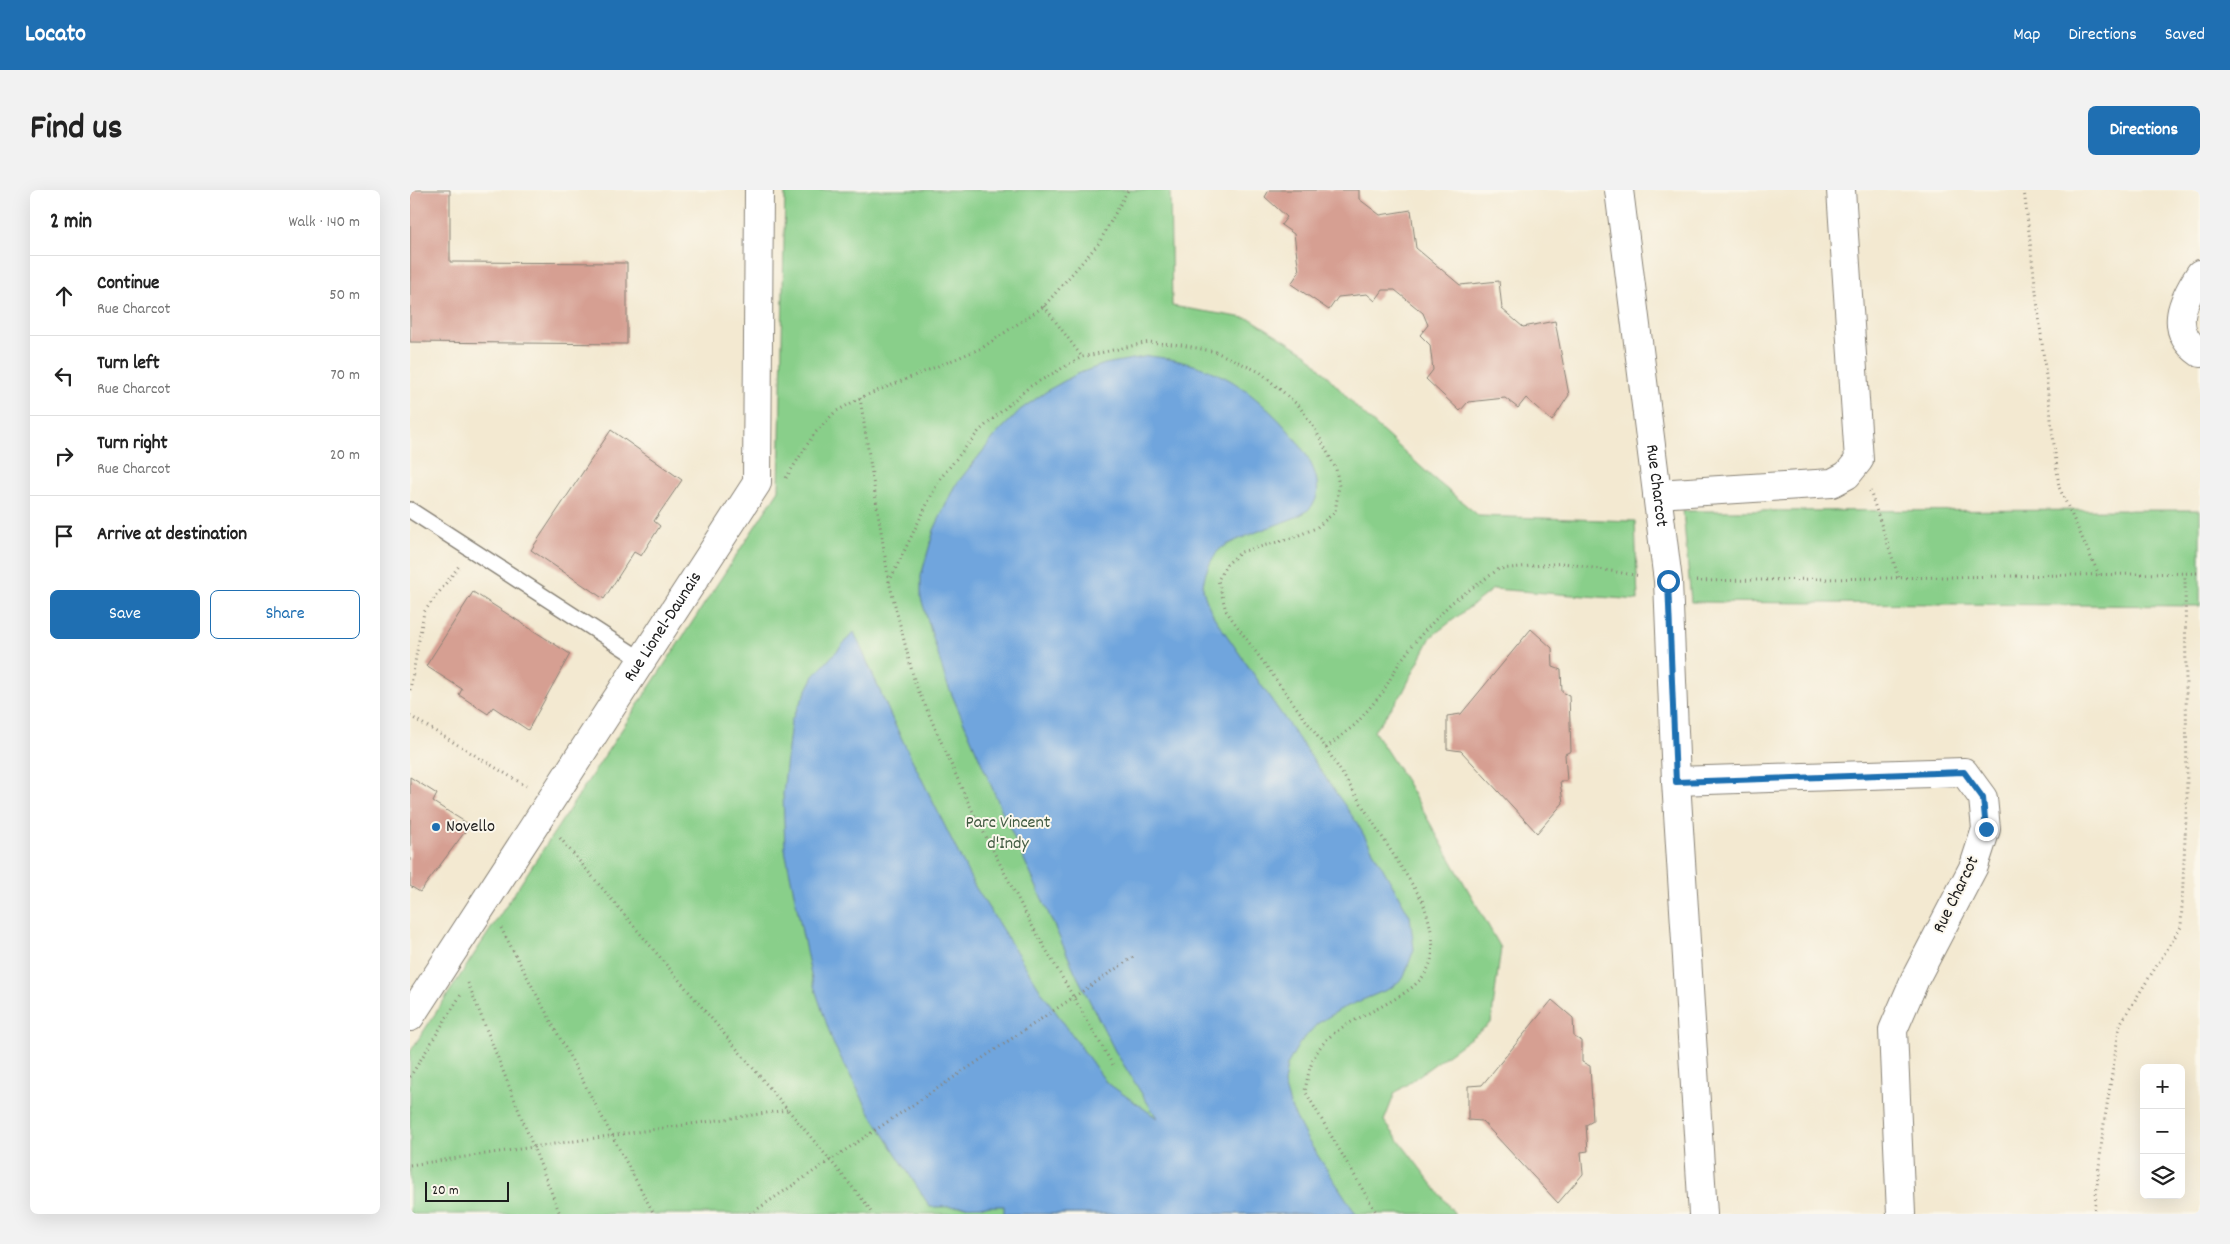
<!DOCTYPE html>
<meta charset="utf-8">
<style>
body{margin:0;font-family:Dekko,sans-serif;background:#f2f2f2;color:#222}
.controls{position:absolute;right:15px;bottom:15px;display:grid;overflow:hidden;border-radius:8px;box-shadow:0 5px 20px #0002}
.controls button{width:45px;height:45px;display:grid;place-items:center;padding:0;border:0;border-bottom:1px solid #e0e0e0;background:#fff;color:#222;font:25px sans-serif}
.scale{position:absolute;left:15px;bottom:12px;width:84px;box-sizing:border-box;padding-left:5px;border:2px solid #1c1c1c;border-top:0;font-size:14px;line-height:18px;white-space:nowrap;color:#1c1c1c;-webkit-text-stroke:4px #fbf7ec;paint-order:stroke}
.stop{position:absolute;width:15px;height:15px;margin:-11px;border:4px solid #1f6fb2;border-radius:50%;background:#fff}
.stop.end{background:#1f6fb2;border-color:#fff;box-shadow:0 1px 5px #0008}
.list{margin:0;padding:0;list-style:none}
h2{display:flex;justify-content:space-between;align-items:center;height:65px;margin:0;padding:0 20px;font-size:21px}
h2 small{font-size:16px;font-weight:400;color:#767676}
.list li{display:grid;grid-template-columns:32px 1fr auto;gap:15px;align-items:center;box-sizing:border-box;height:80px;padding:0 20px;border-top:1px solid #e0e0e0}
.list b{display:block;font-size:19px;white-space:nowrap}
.list p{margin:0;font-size:16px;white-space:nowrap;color:#767676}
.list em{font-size:16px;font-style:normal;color:#767676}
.actions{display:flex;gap:10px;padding:15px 20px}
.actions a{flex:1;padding:11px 0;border:1px solid #1f6fb2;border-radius:8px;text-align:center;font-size:18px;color:#1f6fb2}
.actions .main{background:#1f6fb2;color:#fff}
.icon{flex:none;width:28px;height:28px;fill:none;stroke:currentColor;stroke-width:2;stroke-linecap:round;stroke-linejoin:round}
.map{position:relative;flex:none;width:1790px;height:1024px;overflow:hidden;border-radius:8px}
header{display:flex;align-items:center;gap:30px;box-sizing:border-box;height:70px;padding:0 25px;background:#1f6fb2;color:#fff}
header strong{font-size:24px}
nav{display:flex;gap:28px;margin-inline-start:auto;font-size:18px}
.intro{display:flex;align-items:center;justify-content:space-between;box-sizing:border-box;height:120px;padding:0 30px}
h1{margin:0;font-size:35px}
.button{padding:12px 22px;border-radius:8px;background:#1f6fb2;color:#fff;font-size:18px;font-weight:700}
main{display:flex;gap:30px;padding:0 30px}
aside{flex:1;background:#fff;border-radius:8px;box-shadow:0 5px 20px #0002}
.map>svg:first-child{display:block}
.green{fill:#89cf8a;stroke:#527653}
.water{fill:#70a5dd;stroke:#46607c}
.building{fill:#d69f92}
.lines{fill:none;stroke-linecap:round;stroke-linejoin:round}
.service-casing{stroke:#888276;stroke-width:18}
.minor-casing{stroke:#888276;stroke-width:30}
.path{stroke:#888276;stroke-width:3;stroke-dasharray:1 4;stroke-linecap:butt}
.service{stroke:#fff;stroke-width:15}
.minor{stroke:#fff;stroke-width:28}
.route{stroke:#1f6fb2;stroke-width:6}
.poi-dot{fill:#1f6fb2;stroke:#fbf7ec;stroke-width:2}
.labels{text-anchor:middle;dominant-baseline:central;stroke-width:4;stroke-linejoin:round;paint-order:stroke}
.street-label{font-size:18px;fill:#1c1c1c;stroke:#fbf7ec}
.park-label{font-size:18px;fill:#425b42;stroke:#fbf7ec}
.poi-label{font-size:18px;fill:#1c1c1c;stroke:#fbf7ec;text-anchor:start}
</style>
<header>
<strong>Locato</strong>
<nav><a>Map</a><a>Directions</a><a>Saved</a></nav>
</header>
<div class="intro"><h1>Find us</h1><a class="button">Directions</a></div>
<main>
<aside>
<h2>2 min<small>Walk · 140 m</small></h2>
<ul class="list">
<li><svg class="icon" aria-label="ahead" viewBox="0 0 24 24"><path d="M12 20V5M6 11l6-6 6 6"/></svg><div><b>Continue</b><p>Rue Charcot</p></div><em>50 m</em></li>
<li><svg class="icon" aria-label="left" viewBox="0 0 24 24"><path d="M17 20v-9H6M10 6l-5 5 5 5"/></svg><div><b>Turn left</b><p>Rue Charcot</p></div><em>70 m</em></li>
<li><svg class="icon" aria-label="right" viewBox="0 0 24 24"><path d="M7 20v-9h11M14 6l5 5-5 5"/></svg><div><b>Turn right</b><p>Rue Charcot</p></div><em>20 m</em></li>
<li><svg class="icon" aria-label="arrive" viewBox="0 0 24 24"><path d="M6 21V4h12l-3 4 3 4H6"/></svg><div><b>Arrive at destination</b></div></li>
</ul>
<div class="actions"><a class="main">Save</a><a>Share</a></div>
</aside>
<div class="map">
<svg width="1790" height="1024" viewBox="0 0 1790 1024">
<rect width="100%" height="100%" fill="#fbf7ec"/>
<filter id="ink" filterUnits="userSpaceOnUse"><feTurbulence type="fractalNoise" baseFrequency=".02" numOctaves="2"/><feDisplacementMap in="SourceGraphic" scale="10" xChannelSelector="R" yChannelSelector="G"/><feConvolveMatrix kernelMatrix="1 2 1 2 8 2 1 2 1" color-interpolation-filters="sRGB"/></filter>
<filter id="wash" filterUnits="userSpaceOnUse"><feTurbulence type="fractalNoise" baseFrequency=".0096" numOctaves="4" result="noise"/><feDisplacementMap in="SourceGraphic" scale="20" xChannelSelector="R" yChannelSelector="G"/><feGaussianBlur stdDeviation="1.12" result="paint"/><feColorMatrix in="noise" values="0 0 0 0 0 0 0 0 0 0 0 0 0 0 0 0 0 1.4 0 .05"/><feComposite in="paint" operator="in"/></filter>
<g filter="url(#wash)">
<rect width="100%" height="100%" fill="#f3e9d1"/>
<g class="green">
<polygon points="375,0 760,0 762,116 841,129 897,164 948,219 1022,287 1069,326 1225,331 1228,410 1083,399 1021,447 992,504 964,541 996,591 1091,758 1081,833 985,903 974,931 1045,1024 0,1024 0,862 369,300"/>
<polygon points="1790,320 1790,416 1281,412 1273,321"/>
</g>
<path class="water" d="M739,166C767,169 793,176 818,189C848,205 925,275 904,313C898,323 886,327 876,331C861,337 819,351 809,360C801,368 793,386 793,398C794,407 800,418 804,427L947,633L1000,726L1004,759L994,787L981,798L931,819L907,834L889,854L877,875L874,894L881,918L897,949L946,1024H594V1016L520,1017L459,921L423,853L402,790L375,660L373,604L381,531L404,486L444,442L484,533L564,695L633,804L696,892L747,928L705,861L666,784L593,623L536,491L511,408V386L524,340L544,297L585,246L610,220L640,199L667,184L695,174Z"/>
<g id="blocks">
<g class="building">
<polygon points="0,0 40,0 40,72 217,73 217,154 0,152"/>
<polygon points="859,0 949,0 949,9 970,25 1001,20 1006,58 1050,95 1089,91 1092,119 1113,137 1145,131 1159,205 1142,231 1116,208 1108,218 1095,208 1058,212 1050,221 1016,189 1023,180 1020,155 1010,145 1018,135 1013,123 985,100 973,100 965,111 957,104 928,107 919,120 881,94 889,82 884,44 871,35 877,27 855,7"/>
<polygon points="201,240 272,290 244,331 250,336 231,366 224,362 194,409 121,360"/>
<polygon points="63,402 160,464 118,540 83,517 78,524 49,505 52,499 16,476"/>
<polygon points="1121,439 1142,458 1143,477 1151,480 1152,502 1159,505 1161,561 1155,564 1157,591 1150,591 1153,613 1127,643 1051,561 1037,559 1037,526 1051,524"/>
<polygon points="0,587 27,604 23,612 60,635 10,702 0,696"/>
<polygon points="1142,810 1163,828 1164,847 1172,851 1172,872 1180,876 1183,931 1176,935 1178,961 1171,962 1173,984 1148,1013 1072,931 1058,930 1058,896 1072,895"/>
</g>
</g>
</g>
<g filter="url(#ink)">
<use href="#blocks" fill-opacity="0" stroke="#888276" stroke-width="1"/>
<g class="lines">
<g class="service-casing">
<polyline id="service" points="0,320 232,470"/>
</g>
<g class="minor-casing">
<g id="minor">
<path id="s1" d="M1209,0L1258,391L1266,591L1293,1024"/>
<path d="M1790,84C1773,110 1757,140 1790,163"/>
<polyline points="1247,304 1422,293 1437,285 1449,270 1431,0"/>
<polyline points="1266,591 1554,582 1573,608 1576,639 1564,676 1505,789 1483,840 1491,1024"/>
<path id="s2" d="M0,827L347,293L349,0"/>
</g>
</g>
<g class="path">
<polyline points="1614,0 1649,297 1689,385"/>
<polyline points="634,116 672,167"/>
<polyline points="450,208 479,392 505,493 557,610 620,732 704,877"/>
<polyline points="376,288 404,244 425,222 450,208 572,158 634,116 689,53 718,0"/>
<polyline points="1460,301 1489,388"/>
<polyline points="1286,391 1790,383"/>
<path d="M479,392L529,290L569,241L619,197L672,167L739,152L772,155L806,162L850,182L889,216L905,239L926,279L929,296L925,322L906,338L882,348L831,362L816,375L808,390L816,421L916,558L1012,710C1039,782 1013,795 953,826C939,833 922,842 912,855C901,868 898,884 895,901L967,1024"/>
<polyline points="0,500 14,422 49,376"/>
<polyline points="0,526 116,596"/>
<polyline points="916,558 946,534 973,502 989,473 1009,447 1041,413 1089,379 1154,373 1230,386"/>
<polyline points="150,648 420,970 457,1015 462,1024"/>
<polyline points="91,738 244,1024"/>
<polyline points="58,793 150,1024"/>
<polyline points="0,887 52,803"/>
<polyline points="0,975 377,920"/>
<polyline points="340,1024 725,766"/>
<polyline points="1684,1024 1693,940 1710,834 1771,737 1777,604 1775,384"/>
</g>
<use href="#service" class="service"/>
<use href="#minor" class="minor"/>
</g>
</g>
<g class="lines" filter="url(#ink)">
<polyline class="route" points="1258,391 1266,592 1554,582 1573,608 1576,639"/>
</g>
<circle class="poi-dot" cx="26" cy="637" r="5"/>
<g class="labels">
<g class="street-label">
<text stroke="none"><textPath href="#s1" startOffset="298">Rue Charcot</textPath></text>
<text stroke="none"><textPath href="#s2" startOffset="465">Rue Lionel-Daunais</textPath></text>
<text transform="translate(1547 705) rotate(-64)">Rue Charcot</text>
</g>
<g class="park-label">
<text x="598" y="633">Parc Vincent<tspan x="598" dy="21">d'Indy</tspan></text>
</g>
<g class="poi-label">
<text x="36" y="637">Novello</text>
</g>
</g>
</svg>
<div class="controls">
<button>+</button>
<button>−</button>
<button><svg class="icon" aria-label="layers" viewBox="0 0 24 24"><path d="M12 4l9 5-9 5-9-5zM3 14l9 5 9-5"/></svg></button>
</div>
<div class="scale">20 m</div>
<div class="stop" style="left:1258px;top:391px"></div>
<div class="stop end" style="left:1576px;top:639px"></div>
</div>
</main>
